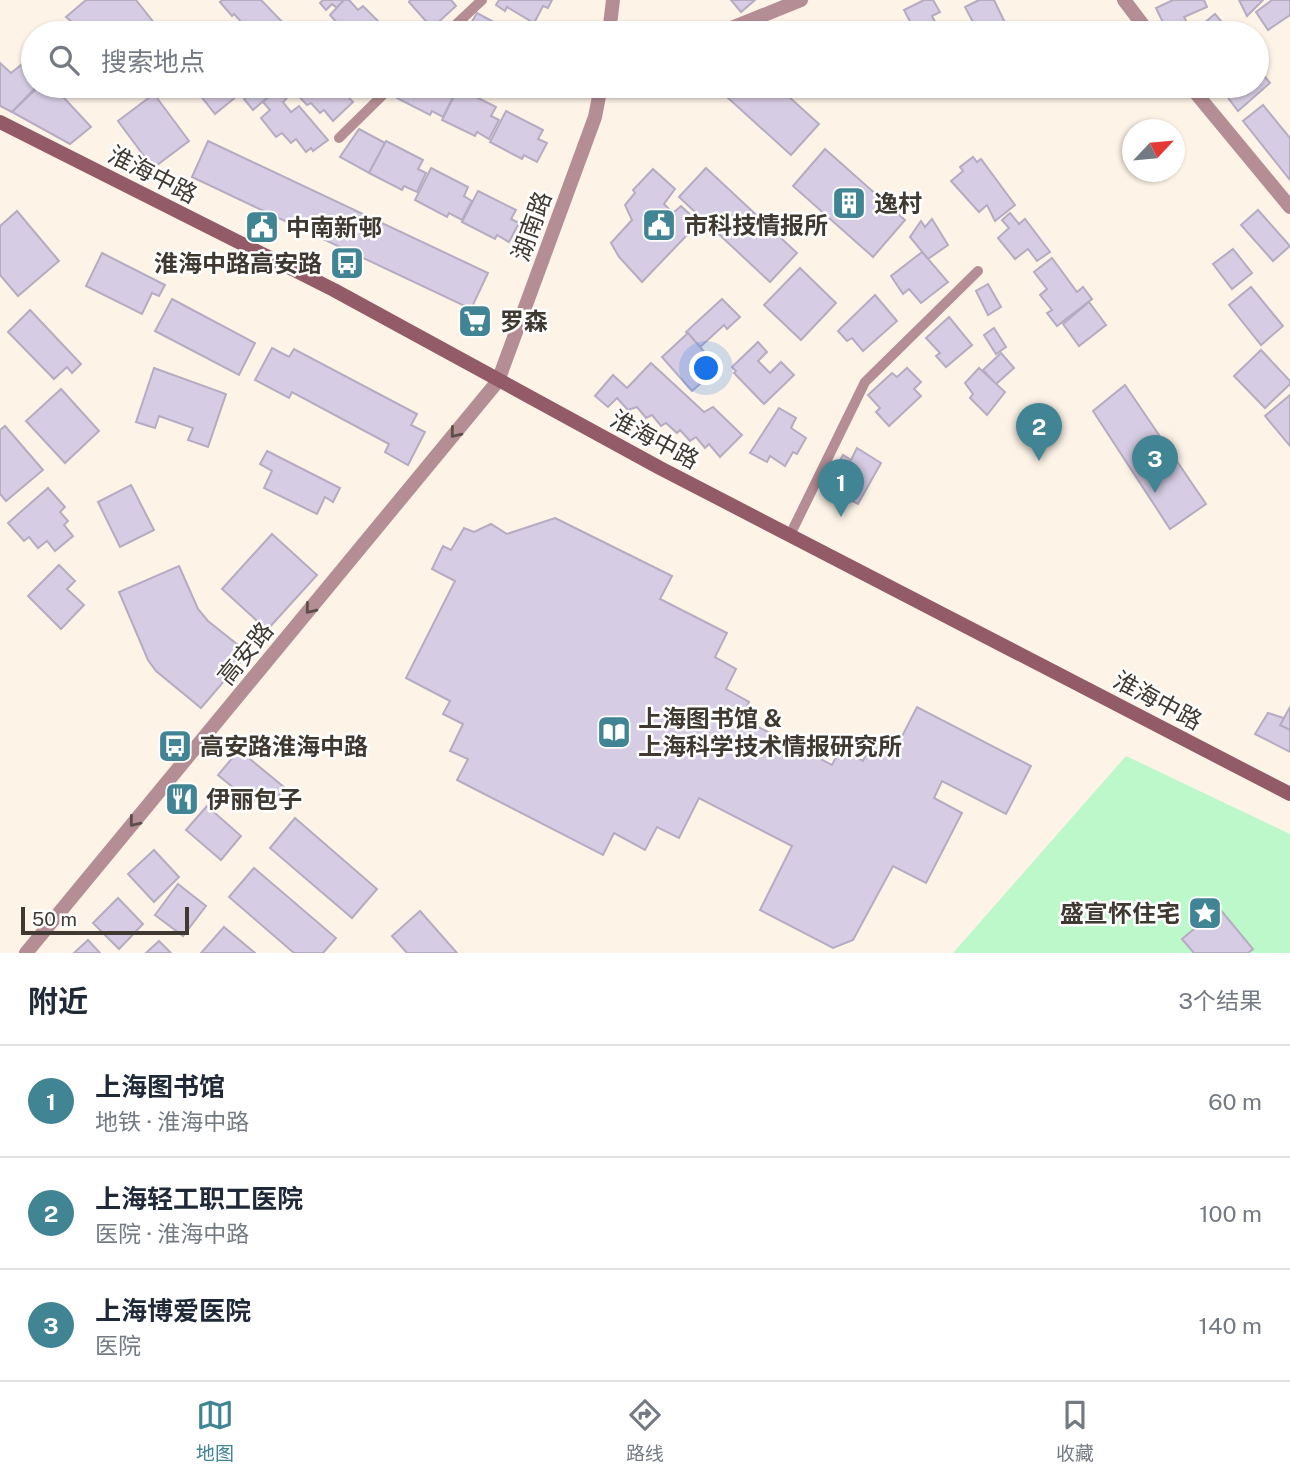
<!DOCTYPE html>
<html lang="zh">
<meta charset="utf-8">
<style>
body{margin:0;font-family:"Public Sans","Noto Sans SC",sans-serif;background:#f6f6f7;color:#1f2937}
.compass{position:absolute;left:1122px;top:119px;width:63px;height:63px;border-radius:50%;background:#fff;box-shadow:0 2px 5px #0004;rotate:64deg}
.scale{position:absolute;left:21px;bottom:18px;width:168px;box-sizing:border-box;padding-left:7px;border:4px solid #403931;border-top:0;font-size:19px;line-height:24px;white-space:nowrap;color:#403931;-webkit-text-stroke:5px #fff;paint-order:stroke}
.you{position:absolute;left:707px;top:369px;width:24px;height:24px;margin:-18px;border:5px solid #fff;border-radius:50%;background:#1a73e8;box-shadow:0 0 0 10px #1a73e833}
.badge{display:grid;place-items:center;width:46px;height:46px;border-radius:50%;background:#418494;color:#fff;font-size:23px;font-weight:700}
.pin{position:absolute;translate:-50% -58px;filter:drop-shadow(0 2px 4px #0008)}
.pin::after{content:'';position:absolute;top:37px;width:24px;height:21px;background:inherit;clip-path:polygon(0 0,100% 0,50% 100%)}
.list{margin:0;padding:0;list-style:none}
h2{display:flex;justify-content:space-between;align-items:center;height:91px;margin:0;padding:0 28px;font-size:30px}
h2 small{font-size:23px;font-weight:400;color:#747a83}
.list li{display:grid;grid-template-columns:46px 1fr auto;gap:21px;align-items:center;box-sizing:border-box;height:112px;padding:0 28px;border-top:2px solid #e0e1e3}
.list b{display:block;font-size:26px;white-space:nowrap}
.list p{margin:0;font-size:23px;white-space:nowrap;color:#747a83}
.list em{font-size:23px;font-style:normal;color:#747a83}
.icon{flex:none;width:38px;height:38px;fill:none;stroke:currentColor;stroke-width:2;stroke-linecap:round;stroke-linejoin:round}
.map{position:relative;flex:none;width:1290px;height:953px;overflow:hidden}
.search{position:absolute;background:#fff;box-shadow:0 2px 5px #0004;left:21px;right:21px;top:21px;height:77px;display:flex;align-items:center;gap:18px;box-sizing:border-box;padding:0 24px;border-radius:38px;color:#747a83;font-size:26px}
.sheet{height:427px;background:#fff}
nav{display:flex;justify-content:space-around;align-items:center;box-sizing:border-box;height:98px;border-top:2px solid #e0e1e3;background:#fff;font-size:19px;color:#747a83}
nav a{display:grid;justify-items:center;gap:4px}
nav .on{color:#418494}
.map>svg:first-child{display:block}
.green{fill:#bcf8c9}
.building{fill:#d6cce3;stroke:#b5acc2;stroke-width:2}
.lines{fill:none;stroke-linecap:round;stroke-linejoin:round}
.lane{stroke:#b58d95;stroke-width:10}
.street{stroke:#b58d95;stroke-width:14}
.secondary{stroke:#935b68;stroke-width:14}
.oneway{stroke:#5d4e4a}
.labels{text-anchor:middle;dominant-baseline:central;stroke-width:5;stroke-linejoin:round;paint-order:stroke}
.street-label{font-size:24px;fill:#403931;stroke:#fff}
.poi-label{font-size:24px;font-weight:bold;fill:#403931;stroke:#fff;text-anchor:start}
</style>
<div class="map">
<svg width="1290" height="953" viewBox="0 0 1290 953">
<rect width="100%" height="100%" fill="#fdf3e7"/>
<polygon class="green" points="1126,756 1290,834 1290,953 953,953"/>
<g class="building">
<polygon points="86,0 136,0 162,33 85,33 66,17"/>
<polygon points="222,0 261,0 291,31 289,33 241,33 238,31 245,26 234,14 232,16 220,2"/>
<polygon points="323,0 344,0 337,8 332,4 326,10 320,3"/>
<polygon points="344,0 349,0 358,10 363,6 378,21 365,33 346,33 330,15"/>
<polygon points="410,0 451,0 456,6 432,28 409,2"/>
<polygon points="499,0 552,0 548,8 543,6 534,23 507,7 505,11 496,5"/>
<polygon points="731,0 755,0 741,12"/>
<polygon points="924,0 933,0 940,12 932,16 941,33 916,33 904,10"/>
<polygon points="979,0 994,0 1010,33 955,33 974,24 965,7"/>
<polygon points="1173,0 1204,0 1207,7 1184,17 1188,24 1168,33 1156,8"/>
<polygon points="1239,0 1263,0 1247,16"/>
<polygon points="1272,0 1290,0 1290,15 1268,30 1256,12"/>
<polygon points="477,13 514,33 465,33"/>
<polygon points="1215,14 1231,33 1192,33"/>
<polygon points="0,63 11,73 21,65 36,87 12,112 0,106"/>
<polygon points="1257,67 1270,83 1238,111 1220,87 1257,86"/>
<polygon points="39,86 53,86 91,127 70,144 12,112"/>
<polygon points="193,86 247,86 248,87 215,114"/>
<polygon points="289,86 338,86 353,102 333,121 324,110 320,113 311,103 307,105"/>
<polygon points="404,86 451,86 446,94 453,97 443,117 432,111 430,115 397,98"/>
<polygon points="719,86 777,86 819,124 791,155 717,88"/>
<polygon points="258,87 268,97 253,110 244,99"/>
<polygon points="458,88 496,107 491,116 499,120 489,139 477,132 475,136 442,120"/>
<polygon points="279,89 287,98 283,102 291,112 299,106 328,140 313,151 311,148 306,152 296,139 291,143 282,133 276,137 261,118 270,110 263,102"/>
<polygon points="154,94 189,141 153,168 118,121"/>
<polygon points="1263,105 1290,138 1290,180 1243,121"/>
<polygon points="506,111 543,130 538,139 547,143 537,162 524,155 522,159 490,142"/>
<polygon points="359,129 385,143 369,173 340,157"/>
<polygon points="208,141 488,273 471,309 192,177"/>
<polygon points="386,141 423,160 418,169 426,173 417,192 404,186 402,190 369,173"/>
<polygon points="825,149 905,220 873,257 793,186"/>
<polygon points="973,157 977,162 981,159 1015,205 995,221 987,205 979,212 951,181 963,171 960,167"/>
<polygon points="431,168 468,187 464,196 472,201 462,220 449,213 447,217 415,200"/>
<polygon points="706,168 797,253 770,282 679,197"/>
<polygon points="653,169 675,189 664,204 673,213 681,206 695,219 686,230 689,233 642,282 619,257 611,243 632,220 625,205 635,193 633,190"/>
<polygon points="478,191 516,210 511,219 519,223 509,242 497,235 495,239 462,222"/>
<polygon points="1258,210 1290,246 1273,261 1241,225"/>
<polygon points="17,211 59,261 18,296 0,275 0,226"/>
<polygon points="1010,213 1019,224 1025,219 1050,252 1037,261 1028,249 1015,259 998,238 1009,228 1002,220"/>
<polygon points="932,219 948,245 928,259 910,237 921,221 925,227"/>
<polygon points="1233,249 1252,273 1232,289 1213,264"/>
<polygon points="922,252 948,282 921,303 909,289 903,294 891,276"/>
<polygon points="102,253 165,285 159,296 152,293 142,314 86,286"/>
<polygon points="1052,258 1077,292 1083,287 1092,299 1057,326 1047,313 1052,310 1040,295 1047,289 1034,272"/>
<polygon points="800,268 836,303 801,340 764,305"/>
<polygon points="988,284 1001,307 988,315 976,291"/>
<polygon points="1251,287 1283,326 1261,345 1229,305"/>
<polygon points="875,295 897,321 863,351 852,338 847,341 838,331"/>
<polygon points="172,299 255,343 239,375 155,331"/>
<polygon points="722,299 740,317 727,329 724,325 700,347 686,332"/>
<polygon points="1089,302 1106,325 1079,346 1063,324"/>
<polygon points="30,310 81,364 72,373 67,367 54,379 8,332"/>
<polygon points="949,317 972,345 946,367 936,356 940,353 926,338"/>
<polygon points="994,328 1006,347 996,354 984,335"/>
<polygon points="688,333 718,368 692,391 662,357"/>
<polygon points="758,342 767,352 758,361 770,373 781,362 794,375 764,404 734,373 736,371 732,367"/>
<polygon points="272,348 289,357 294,349 417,414 411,425 425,432 408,465 385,452 389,444 292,392 289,398 255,380"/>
<polygon points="1261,350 1290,381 1290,384 1265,408 1234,376"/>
<polygon points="1001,353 1014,368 996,384 983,370"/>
<polygon points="651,363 704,412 713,407 742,435 720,457 709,444 705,448 696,437 690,441 680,430 677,433 666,423 661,426 652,415 646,418 637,407 628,410 617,398 608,407 595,396 613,375 627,388"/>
<polygon points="154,368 226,394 208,447 188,440 193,428 159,416 155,428 136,422"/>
<polygon points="907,368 921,382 914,389 921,396 889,426 876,412 880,408 868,395 892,373 897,377"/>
<polygon points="979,368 1005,392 987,415 970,398 973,394 965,383"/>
<polygon points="1125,385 1206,504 1170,529 1093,411"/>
<polygon points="61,389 99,431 65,463 26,421"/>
<polygon points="1290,395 1290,446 1265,416"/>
<polygon points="779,408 796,418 791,428 806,438 797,454 793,452 785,466 770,456 767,462 750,453"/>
<polygon points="5,426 43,470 6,501 0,494 0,430"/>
<polygon points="857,448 881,463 858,504 843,496 845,492 828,482 843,455 851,460"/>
<polygon points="267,451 340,488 333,502 325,497 317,514 264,488 272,471 260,464"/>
<polygon points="131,485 154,530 120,547 98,502"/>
<polygon points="48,488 65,507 60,512 68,521 64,525 73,536 55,551 47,541 38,548 29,537 24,541 8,523"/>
<polygon points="555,518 672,576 660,599 727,633 715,657 736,669 726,689 749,702 741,718 832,765 840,749 863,761 874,739 895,750 917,707 1031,766 1006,814 942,781 934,798 962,813 926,883 893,866 853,940 833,948 760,910 792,846 699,798 679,838 657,827 645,850 614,833 603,855 457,780 468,759 450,751 463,724 443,714 450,701 406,678 455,581 432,569 443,546 451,550 464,528 474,532 491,524 507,534"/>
<polygon points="272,534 317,575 267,630 222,589"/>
<polygon points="59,565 75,581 67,589 84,605 61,629 28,596"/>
<polygon points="179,566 198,609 208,621 248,653 201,708 156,671 148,660 119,592"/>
<polygon points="1290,707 1290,730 1280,725"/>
<polygon points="1268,713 1284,718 1280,725 1290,730 1290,752 1255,734"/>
<polygon points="239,750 285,788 274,801 261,790 252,803 218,775"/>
<polygon points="207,806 241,836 221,860 186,830"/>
<polygon points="295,818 377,889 352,918 270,848"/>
<polygon points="154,850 179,877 154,902 128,874"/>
<polygon points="254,868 336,938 323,953 294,953 229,897"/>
<polygon points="178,884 206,906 183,936 155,915"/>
<polygon points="118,898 143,924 119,949 93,923"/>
<polygon points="1219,908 1253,949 1248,953 1194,953 1182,939"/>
<polygon points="420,911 457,953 407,953 392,936"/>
<polygon points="224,927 255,953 201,953"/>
<polygon points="88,940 100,953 74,953"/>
<polygon points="159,941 171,953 146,953"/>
</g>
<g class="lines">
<g class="lane">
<polyline points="447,33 482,0"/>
<polyline points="339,138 392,86"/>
<polyline points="790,535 865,382 978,271"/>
</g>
<g class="street">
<polyline points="1124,0 1149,33"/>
<polyline points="609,33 613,0"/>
<polyline points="711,33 719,33 801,0"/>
<polyline points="1190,86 1290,207"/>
<polyline points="26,953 498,381 595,117 601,86"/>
</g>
<polyline class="secondary" points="0,122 334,290 660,468 1290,794"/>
</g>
<defs><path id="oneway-chevron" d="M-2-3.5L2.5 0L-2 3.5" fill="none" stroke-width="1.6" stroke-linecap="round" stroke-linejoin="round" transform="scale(1.75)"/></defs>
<g class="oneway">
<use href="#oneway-chevron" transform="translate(455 433) rotate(129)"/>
<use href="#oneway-chevron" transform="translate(310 609) rotate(129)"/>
<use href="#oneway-chevron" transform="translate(134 822) rotate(129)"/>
</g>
<defs>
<g id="building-square" transform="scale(1.75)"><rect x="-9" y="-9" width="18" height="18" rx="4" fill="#418494" stroke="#fff"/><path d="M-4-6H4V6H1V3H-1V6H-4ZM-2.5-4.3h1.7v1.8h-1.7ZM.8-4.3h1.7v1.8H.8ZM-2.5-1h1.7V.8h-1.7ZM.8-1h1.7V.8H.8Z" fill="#fff"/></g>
<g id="civic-square" transform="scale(1.75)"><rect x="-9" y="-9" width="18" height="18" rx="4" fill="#418494" stroke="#fff"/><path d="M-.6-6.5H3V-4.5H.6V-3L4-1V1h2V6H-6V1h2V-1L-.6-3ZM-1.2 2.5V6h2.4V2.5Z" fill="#fff"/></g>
<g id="bus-square" transform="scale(1.75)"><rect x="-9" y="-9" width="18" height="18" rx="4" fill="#418494" stroke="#fff"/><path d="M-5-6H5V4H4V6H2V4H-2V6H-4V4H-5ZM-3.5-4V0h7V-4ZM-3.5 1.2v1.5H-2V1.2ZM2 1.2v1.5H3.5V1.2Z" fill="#fff"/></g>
<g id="supermarket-square" transform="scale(1.75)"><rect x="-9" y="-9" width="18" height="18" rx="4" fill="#418494" stroke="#fff"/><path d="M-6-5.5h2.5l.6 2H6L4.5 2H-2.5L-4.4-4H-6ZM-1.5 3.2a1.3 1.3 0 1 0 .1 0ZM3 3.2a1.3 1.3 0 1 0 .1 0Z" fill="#fff"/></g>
<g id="library-square" transform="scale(1.75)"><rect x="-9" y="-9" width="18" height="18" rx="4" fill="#418494" stroke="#fff"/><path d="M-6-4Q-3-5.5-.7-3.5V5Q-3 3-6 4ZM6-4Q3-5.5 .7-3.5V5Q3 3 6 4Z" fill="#fff"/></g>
<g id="restaurant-square" transform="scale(1.75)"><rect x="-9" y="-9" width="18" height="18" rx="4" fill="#418494" stroke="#fff"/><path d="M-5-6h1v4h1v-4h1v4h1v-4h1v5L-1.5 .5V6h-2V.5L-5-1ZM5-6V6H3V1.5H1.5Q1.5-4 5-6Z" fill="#fff"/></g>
<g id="sight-square" transform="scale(1.75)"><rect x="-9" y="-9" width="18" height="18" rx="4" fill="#418494" stroke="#fff"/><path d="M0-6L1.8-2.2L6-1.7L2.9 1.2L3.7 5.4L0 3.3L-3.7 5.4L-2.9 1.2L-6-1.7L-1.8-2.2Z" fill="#fff"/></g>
</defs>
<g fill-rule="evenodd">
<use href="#building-square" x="849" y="203"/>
<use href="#civic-square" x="659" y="225"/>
<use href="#civic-square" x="262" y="227"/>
<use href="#bus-square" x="347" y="263"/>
<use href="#supermarket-square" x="475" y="321"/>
<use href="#library-square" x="614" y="732"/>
<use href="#bus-square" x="175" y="746"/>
<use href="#restaurant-square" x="182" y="799"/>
<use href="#sight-square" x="1205" y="913"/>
</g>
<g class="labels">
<g class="street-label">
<text transform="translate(153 174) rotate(27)">淮海中路</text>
<text transform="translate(531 226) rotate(-70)">湖南路</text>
<text transform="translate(655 439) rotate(28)">淮海中路</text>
<text transform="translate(245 653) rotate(-51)">高安路</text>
<text transform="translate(1158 700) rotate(28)">淮海中路</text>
</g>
<g class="poi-label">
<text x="874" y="203">逸村</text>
<text x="684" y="225">市科技情报所</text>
<text x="286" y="227">中南新邨</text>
<text x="322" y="263" text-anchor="end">淮海中路高安路</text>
<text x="500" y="321">罗森</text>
<text x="638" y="718">上海图书馆 &amp;<tspan x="638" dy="28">上海科学技术情报研究所</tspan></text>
<text x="200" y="746">高安路淮海中路</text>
<text x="206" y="799">伊丽包子</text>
<text x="1180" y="913" text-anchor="end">盛宣怀住宅</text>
</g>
</g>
</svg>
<svg class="compass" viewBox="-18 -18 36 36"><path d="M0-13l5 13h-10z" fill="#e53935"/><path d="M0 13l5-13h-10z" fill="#747a83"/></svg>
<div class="scale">50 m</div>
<div class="you"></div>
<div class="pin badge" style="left:841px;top:517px">1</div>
<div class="pin badge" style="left:1039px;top:461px">2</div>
<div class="pin badge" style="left:1155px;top:493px">3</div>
<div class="search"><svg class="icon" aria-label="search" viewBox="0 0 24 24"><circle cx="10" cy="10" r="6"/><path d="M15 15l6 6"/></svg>搜索地点</div>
</div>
<section class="sheet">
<h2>附近<small>3个结果</small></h2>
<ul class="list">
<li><span class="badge">1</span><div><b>上海图书馆</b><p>地铁 · 淮海中路</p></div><em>60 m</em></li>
<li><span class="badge">2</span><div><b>上海轻工职工医院</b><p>医院 · 淮海中路</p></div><em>100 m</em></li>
<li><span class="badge">3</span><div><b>上海博爱医院</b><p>医院</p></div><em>140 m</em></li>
</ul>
</section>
<nav>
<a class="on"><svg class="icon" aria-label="map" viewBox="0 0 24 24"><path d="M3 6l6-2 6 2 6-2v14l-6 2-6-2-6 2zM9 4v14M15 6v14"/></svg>地图</a>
<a><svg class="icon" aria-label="directions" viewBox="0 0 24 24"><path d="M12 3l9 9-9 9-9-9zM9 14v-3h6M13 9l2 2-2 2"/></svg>路线</a>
<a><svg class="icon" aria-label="saved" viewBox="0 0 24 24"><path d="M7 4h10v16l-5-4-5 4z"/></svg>收藏</a>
</nav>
